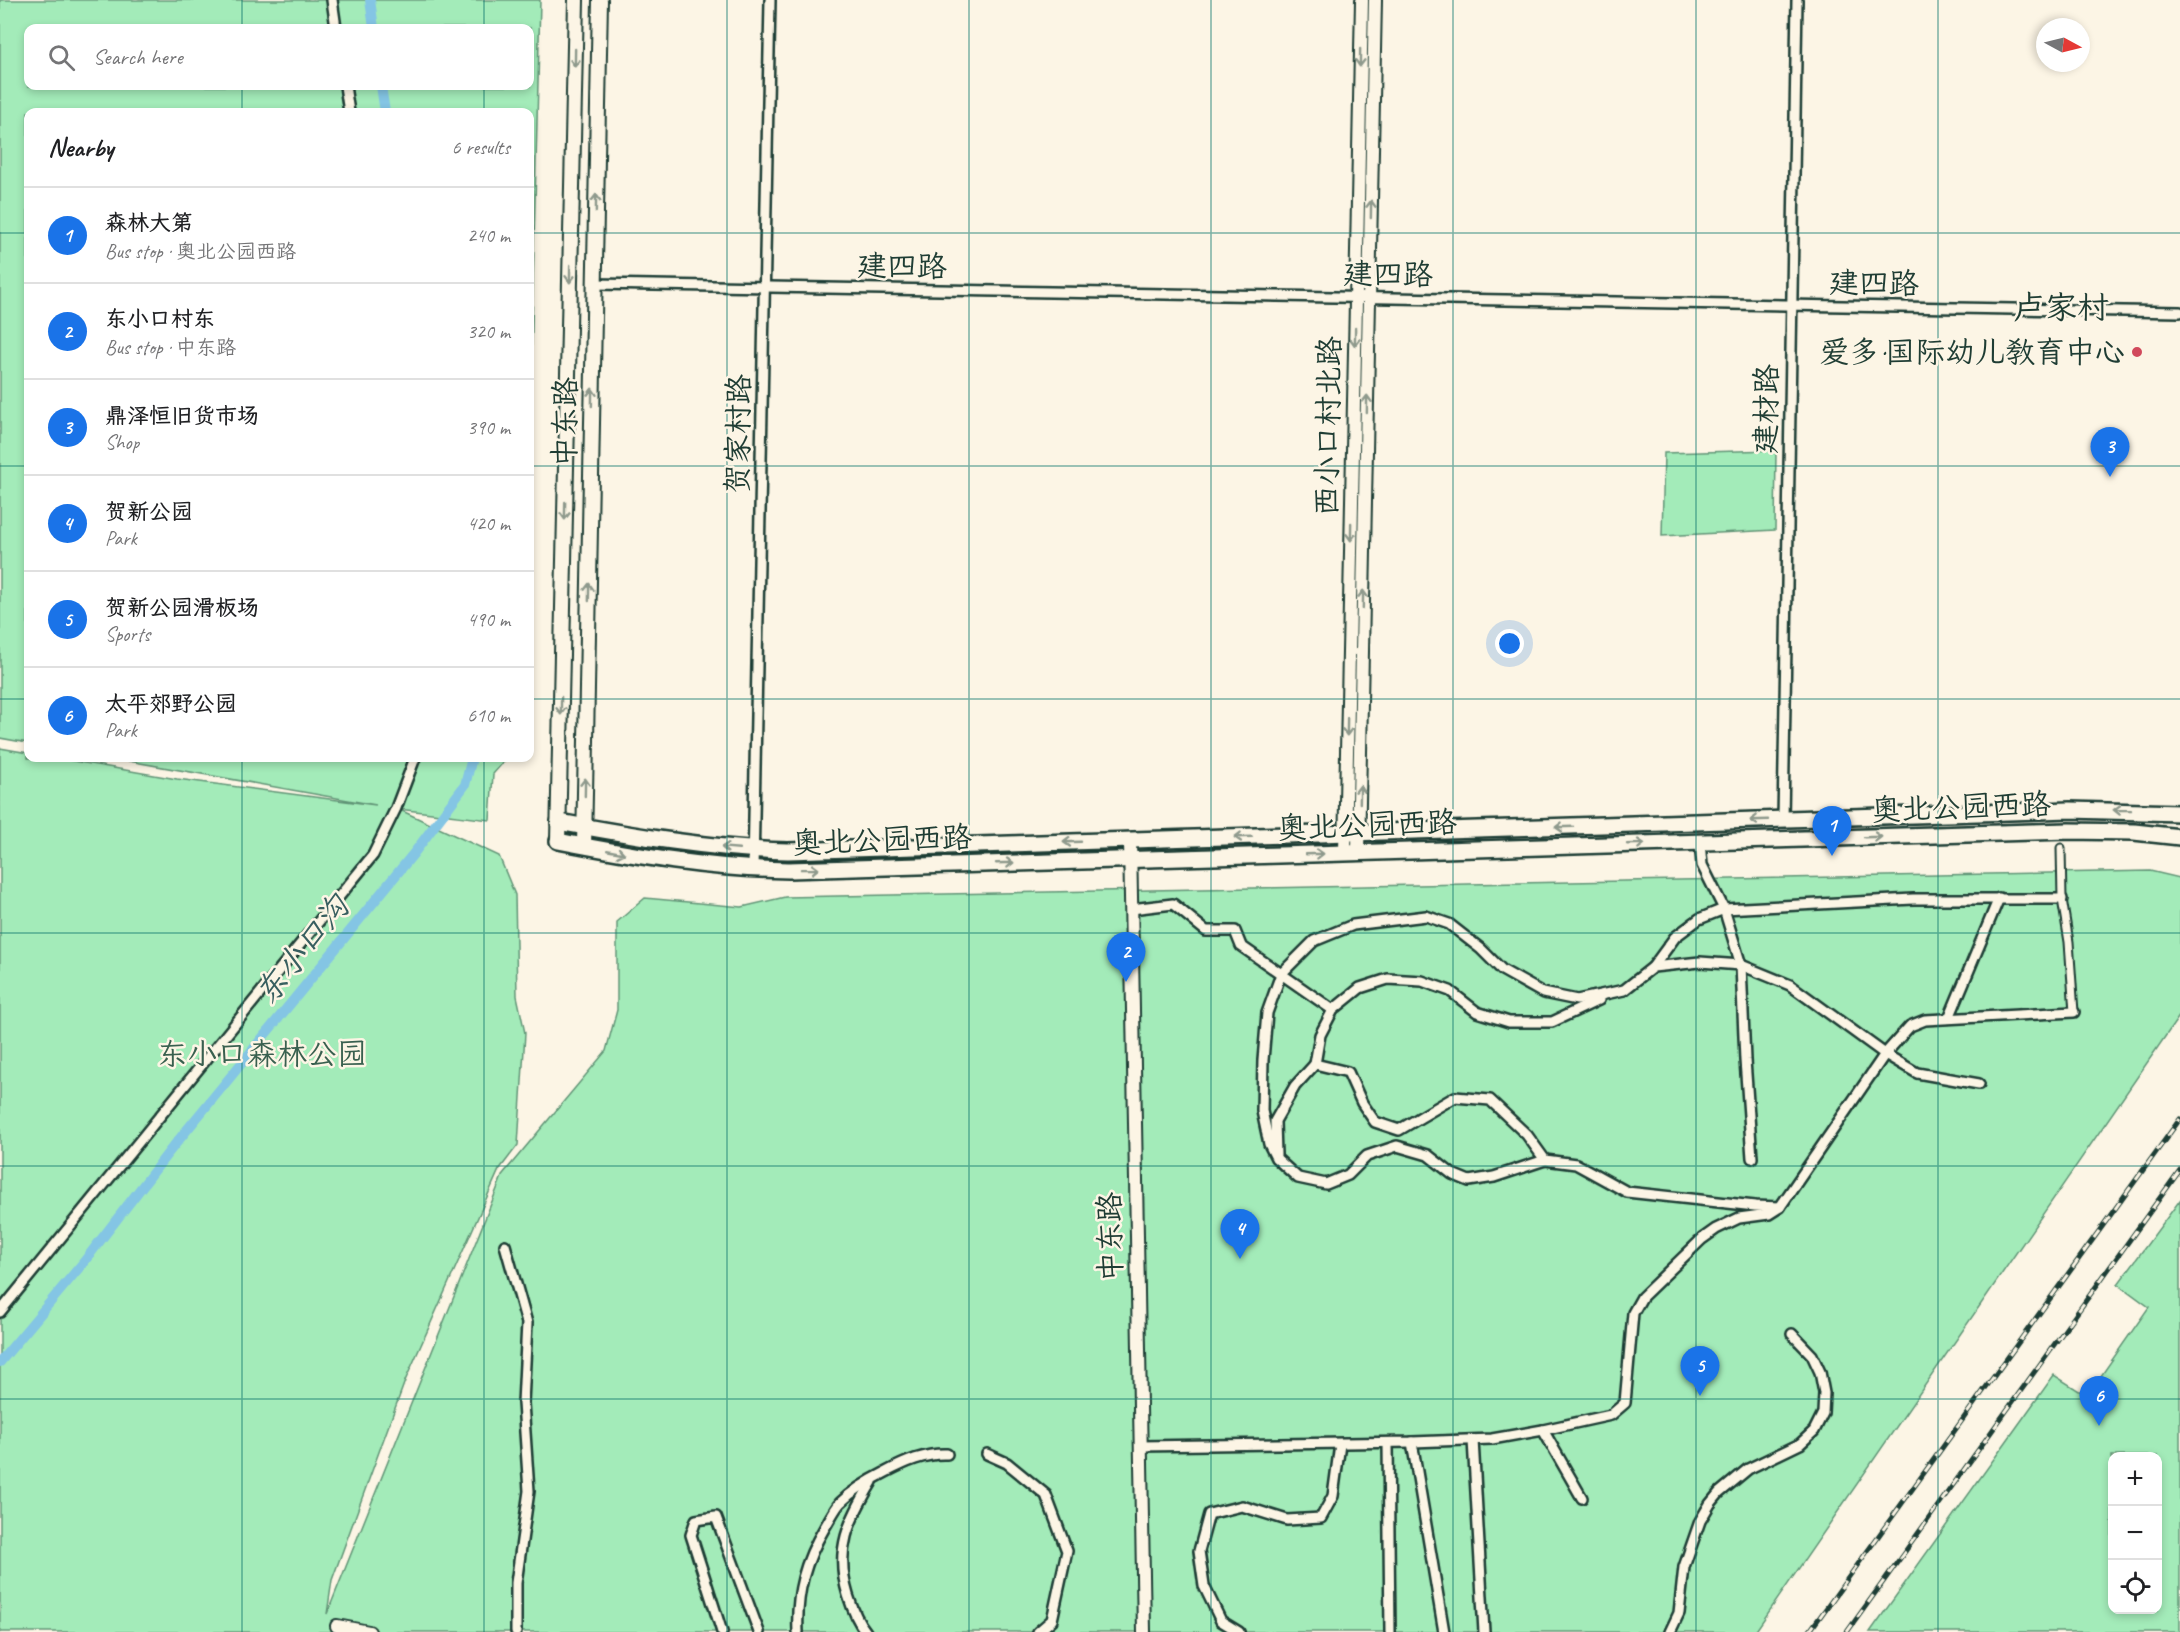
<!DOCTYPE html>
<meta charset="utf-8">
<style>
body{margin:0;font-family:Caveat,"LXGW WenKai TC",sans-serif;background:#f6f6f6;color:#202124}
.controls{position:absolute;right:18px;bottom:18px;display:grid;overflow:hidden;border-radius:12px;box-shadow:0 3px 9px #0003}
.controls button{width:54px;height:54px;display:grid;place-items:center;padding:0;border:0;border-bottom:2px solid #e0e0e0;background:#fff;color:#202124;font:30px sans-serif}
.compass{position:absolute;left:2036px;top:18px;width:54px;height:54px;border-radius:50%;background:#fff;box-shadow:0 3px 9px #0003;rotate:97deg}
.you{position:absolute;left:1510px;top:644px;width:21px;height:21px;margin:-15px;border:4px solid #fff;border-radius:50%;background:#1a73e8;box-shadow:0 0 0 9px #1a73e833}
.badge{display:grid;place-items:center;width:39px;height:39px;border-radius:50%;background:#1a73e8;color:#fff;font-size:20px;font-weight:700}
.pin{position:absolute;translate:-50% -50px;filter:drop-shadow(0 2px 3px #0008)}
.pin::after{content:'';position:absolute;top:32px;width:21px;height:18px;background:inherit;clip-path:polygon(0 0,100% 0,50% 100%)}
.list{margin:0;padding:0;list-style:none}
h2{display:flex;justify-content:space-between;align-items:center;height:78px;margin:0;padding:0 24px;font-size:26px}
h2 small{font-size:20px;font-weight:400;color:#757577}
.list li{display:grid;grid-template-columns:39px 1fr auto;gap:18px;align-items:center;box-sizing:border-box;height:96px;padding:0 24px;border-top:2px solid #e0e0e0}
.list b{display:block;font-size:22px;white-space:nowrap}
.list p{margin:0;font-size:20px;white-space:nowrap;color:#757577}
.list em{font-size:20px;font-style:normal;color:#757577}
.icon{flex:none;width:33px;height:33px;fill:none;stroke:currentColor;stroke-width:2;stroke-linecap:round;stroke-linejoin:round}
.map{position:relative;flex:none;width:2180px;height:1632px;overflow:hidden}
.search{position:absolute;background:#fff;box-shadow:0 3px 9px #0003;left:24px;top:24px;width:510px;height:66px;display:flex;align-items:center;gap:15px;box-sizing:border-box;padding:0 21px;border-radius:12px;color:#757577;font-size:22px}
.panel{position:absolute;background:#fff;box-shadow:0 3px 9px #0003;left:24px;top:108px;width:510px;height:654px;border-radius:12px}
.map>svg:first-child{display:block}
.green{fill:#a3ebb9;stroke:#619476;stroke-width:1.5;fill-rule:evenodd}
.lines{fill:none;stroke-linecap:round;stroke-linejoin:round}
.canal{stroke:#84c5e4;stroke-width:10}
.pedestrian-casing{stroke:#1f3d34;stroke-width:11}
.minor-casing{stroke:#1f3d34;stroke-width:14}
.tertiary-casing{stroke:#1f3d34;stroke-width:16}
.secondary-casing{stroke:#1f3d34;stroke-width:18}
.primary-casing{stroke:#1f3d34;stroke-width:20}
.pedestrian{stroke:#fcf5e5;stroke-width:7}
.minor{stroke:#fcf5e5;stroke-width:9}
.tertiary{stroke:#fcf5e5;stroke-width:12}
.secondary{stroke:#fcf5e5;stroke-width:14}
.primary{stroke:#fcf5e5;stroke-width:15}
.rail-casing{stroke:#1f3d34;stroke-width:5}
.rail{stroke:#fcf5e5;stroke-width:3;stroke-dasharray:9;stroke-linecap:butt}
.oneway{stroke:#8e998c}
.grid{fill:none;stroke:#0f766e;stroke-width:1.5;stroke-opacity:0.55}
.poi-dot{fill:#d1495b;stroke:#fcf5e5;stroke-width:2}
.labels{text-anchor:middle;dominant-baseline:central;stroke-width:5;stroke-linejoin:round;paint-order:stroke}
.street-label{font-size:30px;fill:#1f3d34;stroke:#fcf5e5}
.poi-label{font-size:30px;fill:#1f3d34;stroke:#fcf5e5;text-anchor:end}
.park-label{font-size:30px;fill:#39604f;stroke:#fcf5e5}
.neighbourhood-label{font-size:32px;fill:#1f3d34;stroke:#fcf5e5}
.water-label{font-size:32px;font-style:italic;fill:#385f60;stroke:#fcf5e5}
</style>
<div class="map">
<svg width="2180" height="1632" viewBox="0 0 2180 1632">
<rect width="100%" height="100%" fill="#fcf5e5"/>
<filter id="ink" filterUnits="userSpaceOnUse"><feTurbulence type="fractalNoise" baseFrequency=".0167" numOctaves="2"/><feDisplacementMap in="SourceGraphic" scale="12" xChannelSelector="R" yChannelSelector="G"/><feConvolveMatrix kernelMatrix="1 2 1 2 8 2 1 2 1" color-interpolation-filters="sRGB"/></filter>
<g filter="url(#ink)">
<g class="green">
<path d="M0,0H540L530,406V112H28V743L0,738ZM28,28H530V86H28Z"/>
<polygon points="1776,450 1775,530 1662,536 1664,453"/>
<polygon points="0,748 28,753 28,758 56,758 177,779 376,805 112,758 507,758 493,774 490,820 398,809 499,856 515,895 517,996 525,1033 518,1145 499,1170 405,1381 332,1580 327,1614 503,1174 606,1051 617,1010 617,922 645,898 742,907 785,897 2150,871 2180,878 2180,1015 1755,1632 0,1632"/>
<path d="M2180,1200V1632H1870L2054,1375L2087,1396L2149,1307L2118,1284ZM2112,1456H2158V1610H2112Z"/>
</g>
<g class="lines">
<g class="canal">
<polyline points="370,0 374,28"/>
<polyline points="381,86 385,112"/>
<polyline points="0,1362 83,1263 168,1153 414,853 465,785 472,758"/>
</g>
<g class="pedestrian-casing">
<polyline id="pedestrian" points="2061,848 2062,899 2069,942 2074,1012"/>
</g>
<g class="minor-casing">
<g id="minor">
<polyline points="332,0 336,28"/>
<polyline points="345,86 349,112"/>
<polyline points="595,284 2180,312"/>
<polyline points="1783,820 1797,0"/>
<polyline points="1700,842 1702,865 1724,909 1741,965 1745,1060 1752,1158"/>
<polyline points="753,869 770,0"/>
<polyline points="1131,909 1173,904 1206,931 1235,931 1241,946 1333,1010"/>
<polyline points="1653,967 1700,962 1741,965 1790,985 1885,1054 1917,1073 1979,1084"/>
<polyline points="1949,1018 1999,898"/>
<polyline points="1315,1064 1320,1035 1333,1010 1360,988 1388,979 1422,981 1450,991 1477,1012 1509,1022 1552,1022 1599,1000"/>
<polyline points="1276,1155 1275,1121 1295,1086 1315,1064 1348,1072 1362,1103 1375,1122 1399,1130 1455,1097 1490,1100 1527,1135 1545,1160 1576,1164 1627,1192 1755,1206 1780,1207"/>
<polyline points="1545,1160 1494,1177 1469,1181 1452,1174 1428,1155 1397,1146 1367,1156 1348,1175 1326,1184 1298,1178 1276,1158 1269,1144 1262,1111 1263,1060 1267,1013 1281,974 1314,941 1353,925 1426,916 1449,924 1481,949 1502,970 1543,993 1577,1000 1624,990 1653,967 1675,937 1699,919 1724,909 1913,899 2062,899"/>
<polyline points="505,1245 527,1323 523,1403 529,1491 516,1583 516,1632"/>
<polyline points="0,1312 373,855 396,808 415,758"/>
<polyline points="1543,1430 1582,1498"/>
<polyline points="1473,1440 1484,1632"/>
<polyline points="1412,1442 1444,1632"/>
<polyline points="1388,1443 1390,1632"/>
<polyline points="1141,1446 1412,1442 1492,1439 1543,1430 1611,1415 1625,1403 1633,1313 1642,1297 1702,1239 1716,1229 1739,1218 1769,1214 1780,1207 1885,1054 1910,1026 1925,1020 2074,1012"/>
<polyline points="987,1454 1007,1463 1046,1495 1067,1551 1052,1620 1038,1632"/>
<polyline points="722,1632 691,1535 696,1520 716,1517 759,1632"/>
<path d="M798,1632C796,1592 805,1561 825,1527C830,1519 834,1510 840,1503C853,1490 870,1480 886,1472C905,1462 925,1453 947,1454"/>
<path d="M866,1632C857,1621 852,1608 848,1595C834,1550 849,1520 872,1482"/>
<polyline points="1239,1632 1221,1621 1204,1586 1199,1551 1209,1514 1242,1506 1287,1520 1321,1518 1333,1496 1340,1444"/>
<polyline points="1670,1632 1679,1613 1684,1567 1700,1521 1710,1504 1719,1493 1748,1469 1800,1444 1814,1431 1823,1413 1824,1393 1820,1372 1812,1355 1792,1334"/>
</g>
</g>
<g class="tertiary-casing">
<g id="tertiary">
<polyline points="1130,840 1144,1632"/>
<polyline points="1358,852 1375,0"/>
<polyline points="1345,853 1362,0"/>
<polyline points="337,1626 369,1632"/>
</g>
</g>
<g class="secondary-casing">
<g id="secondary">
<polyline points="558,841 576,0"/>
<polyline points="584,846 600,0"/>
</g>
</g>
<g class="primary-casing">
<g id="primary">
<path d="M559,822C635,836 710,849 788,851L2070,810L2180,813"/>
<path d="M558,841C635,856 711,869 789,870L2069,831L2134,832L2180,837"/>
</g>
</g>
<use href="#pedestrian" class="pedestrian"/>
<use href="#minor" class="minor"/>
<use href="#tertiary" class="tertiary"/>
<use href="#secondary" class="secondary"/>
<use href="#primary" class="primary"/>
<g class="rail-casing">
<g id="rail">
<polyline points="1809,1632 2180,1119"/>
<polyline points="1847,1632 2180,1170"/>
</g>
</g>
<use href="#rail" class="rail"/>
</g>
<defs><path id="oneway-shaft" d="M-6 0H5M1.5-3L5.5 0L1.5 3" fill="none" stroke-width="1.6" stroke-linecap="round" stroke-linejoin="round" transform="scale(1.5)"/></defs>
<g class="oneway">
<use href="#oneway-shaft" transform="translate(575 58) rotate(91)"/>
<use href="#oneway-shaft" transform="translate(1360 58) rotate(91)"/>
<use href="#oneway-shaft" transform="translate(596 203) rotate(-89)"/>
<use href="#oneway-shaft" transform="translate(1371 209) rotate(-89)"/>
<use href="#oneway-shaft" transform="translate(570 274) rotate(91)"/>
<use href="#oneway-shaft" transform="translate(1355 337) rotate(91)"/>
<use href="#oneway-shaft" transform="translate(592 397) rotate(-89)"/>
<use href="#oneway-shaft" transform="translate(1367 404) rotate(-89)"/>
<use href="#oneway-shaft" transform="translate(565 511) rotate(91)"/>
<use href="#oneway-shaft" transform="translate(1351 532) rotate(91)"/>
<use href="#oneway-shaft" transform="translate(589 592) rotate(-89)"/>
<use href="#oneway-shaft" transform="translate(1363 599) rotate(-89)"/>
<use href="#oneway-shaft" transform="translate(561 706) rotate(91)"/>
<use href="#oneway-shaft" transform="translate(1347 727) rotate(91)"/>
<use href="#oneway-shaft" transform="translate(585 787) rotate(-89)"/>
<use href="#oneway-shaft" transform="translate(1360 794) rotate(-89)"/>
<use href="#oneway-shaft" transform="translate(2122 810) rotate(-179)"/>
<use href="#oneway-shaft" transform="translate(1759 820) rotate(178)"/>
<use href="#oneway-shaft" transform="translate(1564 827) rotate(178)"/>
<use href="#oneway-shaft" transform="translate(1243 837) rotate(178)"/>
<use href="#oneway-shaft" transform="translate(1873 837) rotate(-2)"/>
<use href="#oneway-shaft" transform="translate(1072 842) rotate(178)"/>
<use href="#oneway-shaft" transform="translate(1636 844) rotate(-2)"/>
<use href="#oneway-shaft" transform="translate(730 848) rotate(-175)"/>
<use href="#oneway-shaft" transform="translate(616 852) rotate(11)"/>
<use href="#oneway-shaft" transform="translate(1315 854) rotate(-2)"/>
<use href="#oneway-shaft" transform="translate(1005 863) rotate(-2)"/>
<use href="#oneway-shaft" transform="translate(810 869) rotate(-1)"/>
</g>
</g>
<path class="grid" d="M242,0V28M484,0V28M727,0V1632M969,0V1632M1211,0V1632M1453,0V1632M1696,0V1632M1938,0V1632M242,86V112M484,86V112M0,233H28M530,233H2180M0,466H28M530,466H2180M0,699H28M530,699H2180M242,758V1632M484,758V1632M0,933H2180M0,1166H2180M0,1399H2180"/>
<circle class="poi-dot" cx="2137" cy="352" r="6"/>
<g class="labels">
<g class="street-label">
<text transform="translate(902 266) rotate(1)">建四路</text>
<text transform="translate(1388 274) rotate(1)">建四路</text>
<text transform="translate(1874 283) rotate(1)">建四路</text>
<text transform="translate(1766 409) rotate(-89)">建材路</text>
<text transform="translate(565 422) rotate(-89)">中东路</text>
<text transform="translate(1328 426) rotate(-89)">西小口村北路</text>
<text transform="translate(738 434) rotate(-89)">贺家村路</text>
<text transform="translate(1961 807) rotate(-2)">奥北公园西路</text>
<text transform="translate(1367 825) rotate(-2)">奥北公园西路</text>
<text transform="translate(882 840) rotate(-2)">奥北公园西路</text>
<text transform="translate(1110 1237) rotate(-91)">中东路</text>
</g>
<g class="poi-label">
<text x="2125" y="352">爱多·国际幼儿教育中心</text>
</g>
<g class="park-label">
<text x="262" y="1054">东小口森林公园</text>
</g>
<g class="neighbourhood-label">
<text x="2061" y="307">卢家村</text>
</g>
<g class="water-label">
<text transform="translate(302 950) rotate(-51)">东小口沟</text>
</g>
</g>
</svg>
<div class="controls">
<button>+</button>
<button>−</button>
<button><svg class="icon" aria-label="locate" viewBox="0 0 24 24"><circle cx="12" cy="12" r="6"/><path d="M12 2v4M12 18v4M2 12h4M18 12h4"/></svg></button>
</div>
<svg class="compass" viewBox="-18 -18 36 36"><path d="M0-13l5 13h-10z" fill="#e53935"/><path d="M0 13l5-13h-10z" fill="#757577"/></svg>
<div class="you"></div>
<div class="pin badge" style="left:1832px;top:856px">1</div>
<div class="pin badge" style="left:1126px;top:982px">2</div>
<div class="pin badge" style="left:2110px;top:477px">3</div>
<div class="pin badge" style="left:1240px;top:1259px">4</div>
<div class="pin badge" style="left:1700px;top:1396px">5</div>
<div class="pin badge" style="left:2099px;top:1426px">6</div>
<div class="search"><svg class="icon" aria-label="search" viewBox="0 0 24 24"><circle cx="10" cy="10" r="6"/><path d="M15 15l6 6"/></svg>Search here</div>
<section class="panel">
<h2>Nearby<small>6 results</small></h2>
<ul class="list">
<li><span class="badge">1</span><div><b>森林大第</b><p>Bus stop · 奥北公园西路</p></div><em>240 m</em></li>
<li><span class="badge">2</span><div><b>东小口村东</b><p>Bus stop · 中东路</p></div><em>320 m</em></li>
<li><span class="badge">3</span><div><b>鼎泽恒旧货市场</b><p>Shop</p></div><em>390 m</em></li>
<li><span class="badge">4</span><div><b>贺新公园</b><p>Park</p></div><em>420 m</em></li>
<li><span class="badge">5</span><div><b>贺新公园滑板场</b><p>Sports</p></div><em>490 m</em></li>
<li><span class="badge">6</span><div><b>太平郊野公园</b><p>Park</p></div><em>610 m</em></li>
</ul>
</section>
</div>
